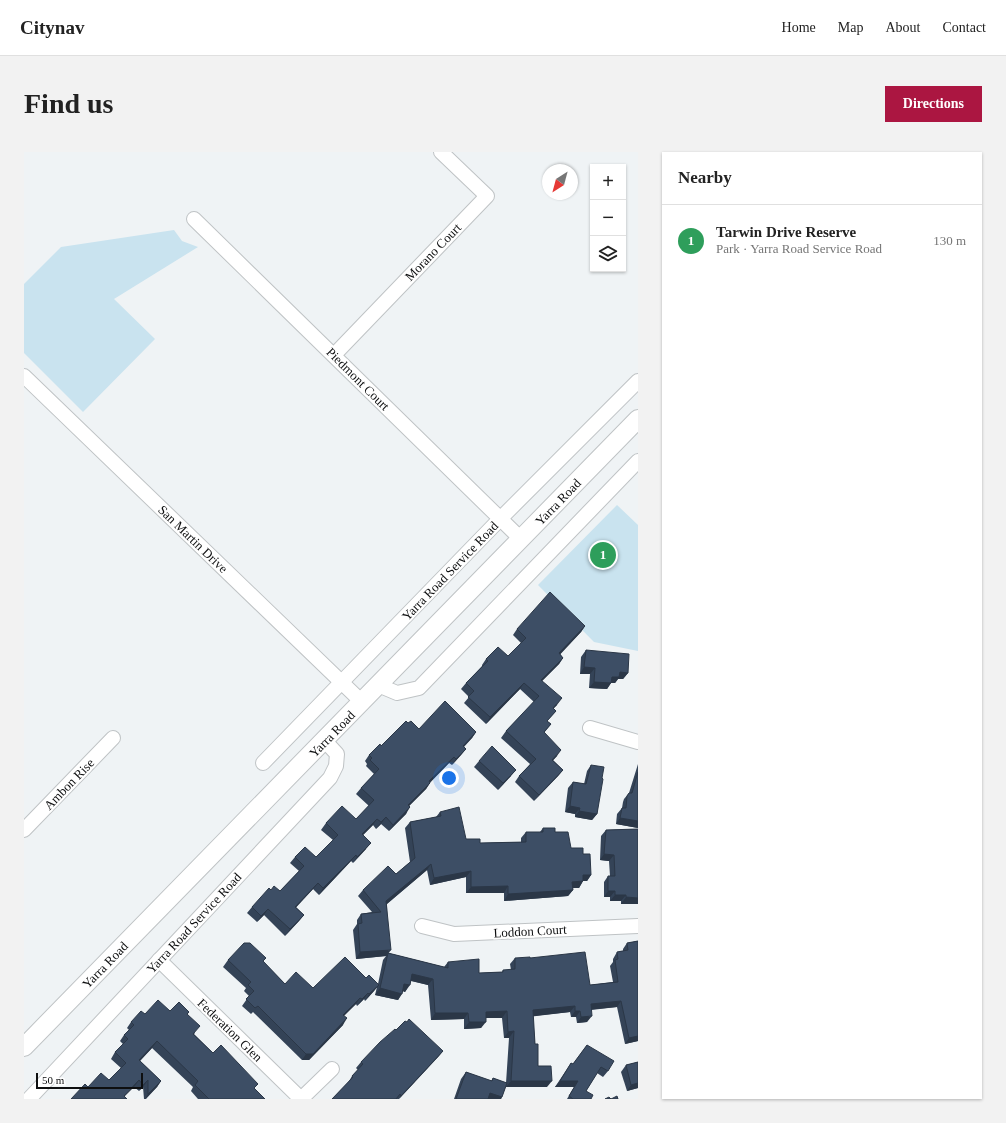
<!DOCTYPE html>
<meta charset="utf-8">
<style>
body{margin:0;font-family:Georgia,serif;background:#f2f2f2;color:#222}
.controls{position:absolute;right:12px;top:12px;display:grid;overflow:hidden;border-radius:0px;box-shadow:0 1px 3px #0004}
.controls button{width:36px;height:36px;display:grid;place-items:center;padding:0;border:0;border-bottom:1px solid #e0e0e0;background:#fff;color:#222;font:20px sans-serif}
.compass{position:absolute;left:518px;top:12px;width:36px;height:36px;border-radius:50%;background:#fff;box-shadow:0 1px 3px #0004;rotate:216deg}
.scale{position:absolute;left:12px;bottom:10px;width:107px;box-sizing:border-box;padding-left:4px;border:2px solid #0e0f10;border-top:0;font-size:11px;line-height:14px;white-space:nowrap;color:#0e0f10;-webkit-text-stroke:3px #fff;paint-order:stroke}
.you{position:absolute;left:425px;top:626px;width:14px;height:14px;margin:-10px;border:3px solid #fff;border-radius:50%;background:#1a73e8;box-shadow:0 0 0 6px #1a73e833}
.badge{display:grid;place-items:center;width:26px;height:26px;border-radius:50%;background:#ab1641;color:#fff;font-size:13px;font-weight:700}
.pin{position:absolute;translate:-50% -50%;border:2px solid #fff;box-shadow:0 1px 4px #0006}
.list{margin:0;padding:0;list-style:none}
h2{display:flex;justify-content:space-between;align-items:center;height:52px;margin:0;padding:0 16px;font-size:17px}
h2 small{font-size:13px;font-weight:400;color:#767676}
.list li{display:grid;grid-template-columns:26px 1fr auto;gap:12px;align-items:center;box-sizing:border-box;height:72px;padding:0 16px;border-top:1px solid #e0e0e0}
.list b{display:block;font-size:15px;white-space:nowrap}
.list p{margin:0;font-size:13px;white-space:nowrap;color:#767676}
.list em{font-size:13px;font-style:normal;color:#767676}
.icon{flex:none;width:22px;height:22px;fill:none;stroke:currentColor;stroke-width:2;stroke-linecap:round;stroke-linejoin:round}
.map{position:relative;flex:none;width:614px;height:947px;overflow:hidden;border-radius:0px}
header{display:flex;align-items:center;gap:24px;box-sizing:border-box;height:56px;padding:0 20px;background:#fff;border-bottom:1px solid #e0e0e0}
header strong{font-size:19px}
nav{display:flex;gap:22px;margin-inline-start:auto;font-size:14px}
.intro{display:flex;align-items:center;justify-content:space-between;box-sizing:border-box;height:96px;padding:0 24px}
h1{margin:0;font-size:28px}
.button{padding:10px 18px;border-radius:0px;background:#ab1641;color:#fff;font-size:14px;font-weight:700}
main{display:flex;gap:24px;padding:0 24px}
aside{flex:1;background:#fff;border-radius:0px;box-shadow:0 1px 3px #0004}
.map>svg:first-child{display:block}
.green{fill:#c9e3ef}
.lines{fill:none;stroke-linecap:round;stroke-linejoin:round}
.minor-casing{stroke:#bfc3c5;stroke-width:16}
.major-casing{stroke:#bfc3c5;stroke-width:20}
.minor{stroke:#fff;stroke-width:14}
.major{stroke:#fff;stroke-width:18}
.wall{fill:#344357}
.shaded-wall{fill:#2b3747}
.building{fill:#3d4e65;stroke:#2b3747}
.labels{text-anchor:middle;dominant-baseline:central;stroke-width:4;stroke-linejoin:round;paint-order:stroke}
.street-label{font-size:13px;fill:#0e0f10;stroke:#fff}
</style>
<header>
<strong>Citynav</strong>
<nav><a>Home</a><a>Map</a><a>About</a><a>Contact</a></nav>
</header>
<div class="intro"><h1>Find us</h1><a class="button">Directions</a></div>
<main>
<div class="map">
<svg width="614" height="947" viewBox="0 0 614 947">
<rect width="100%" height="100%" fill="#eff3f5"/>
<g class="green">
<polygon points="150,78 158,89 174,95 90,147 131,187 59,260 0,201 0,132 37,95"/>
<polygon points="593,353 614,373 614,499 570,490 514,433"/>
</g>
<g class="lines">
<g class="minor-casing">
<g id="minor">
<polyline points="170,67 497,387"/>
<polyline points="310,203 463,44 417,0"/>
<polyline points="0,224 338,550"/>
<polyline points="354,533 373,541 395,536 614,309"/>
<polyline points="566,576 614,590"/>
<polyline points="239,611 476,367 614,229"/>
<polyline points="0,678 89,586"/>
<polyline points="398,774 430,782 614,774"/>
<polyline points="135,808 277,947"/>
<polyline points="5,947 306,626 312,614 313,602 301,589"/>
<polyline points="277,947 308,917"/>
</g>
</g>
<g class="major-casing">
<polyline id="major" points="0,895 614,267"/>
</g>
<use href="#minor" class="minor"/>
<use href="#major" class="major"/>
</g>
<g class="wall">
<polygon points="561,474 557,480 536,502 539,506 535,512 518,529 533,553 529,557 532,559 523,569 527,572 520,581 533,604 529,608 539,618 534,624 510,649 491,630 495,624 506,612 477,586 482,579 510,550 496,537 462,572 440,551 445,545 437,537 442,531 458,514 458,513 462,507 484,504 497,491 489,483 493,477"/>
<polygon points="562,498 604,521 599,527 594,527 591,531 587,531 583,537 565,536 566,522 556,522 557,505"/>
<polygon points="384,571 395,577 452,580 448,586 440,595 442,597 437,603 428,613 425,611 406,630 406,631 402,637 385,654 382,662 365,679 357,672 352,677 349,673 339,683 342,697 329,711 327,709 295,743 289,737 272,755 280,763 275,769 261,784 240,763 233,770 223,761 228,755 247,738 256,739 275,719 266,711 271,705 292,705 309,688 297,678 302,671 332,667 345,654 332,642 337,636 350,622 342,614 343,612 341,609 345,603 357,594"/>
<polygon points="455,609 487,624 474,638 450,615"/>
<polygon points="614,612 614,676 592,672 593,662 598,656 599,650 600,647 605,641"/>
<polygon points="567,613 578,626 573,662 568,668 551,665 551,662 541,660 544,636 549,630 560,632 563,619"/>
<polygon points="416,660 442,687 456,691 497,690 497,686 502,680 516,680 519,676 531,680 547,696 559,702 567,723 563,729 559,729 555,736 549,736 549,738 544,744 480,749 480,741 442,741 442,725 406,733 403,718 363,752 364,801 420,815 424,810 455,821 478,820 479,818 487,818 486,812 491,806 506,806 566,833 589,830 586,814 589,810 589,807 593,800 599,799 599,797 603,791 614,789 614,889 601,892 593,855 567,858 563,870 553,871 552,865 547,865 546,860 509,864 511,892 514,914 523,935 482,935 482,934 477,947 430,947 437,927 442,920 467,929 469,926 482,931 485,886 480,886 478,866 462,866 457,876 440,877 440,867 407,868 404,833 387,829 381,840 379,839 374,848 351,843 353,835 350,839 341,849 340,847 333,854 332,852 320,863 319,873 285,908 278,908 229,860 227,862 218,854 225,844 220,839 222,836 199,815 204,808 239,810 261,832 289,836 342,826 354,832 359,808 362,804 332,807 329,778 333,772 333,768 337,762 348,760 334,744 339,738 372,722 386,710 381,676 386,670 412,665"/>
<polygon points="614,677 614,752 597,752 597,749 586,749 586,745 580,745 580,730 584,724 586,724 585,709 576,708 577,684 582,678"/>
<polygon points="146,859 165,860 163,863 171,881 170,882 189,901 230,937 241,947 174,947 167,939 169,935 128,896 116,909 137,929 133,935 122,947 120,947 119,935 115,939 110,935 64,935 85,928 97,916 87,907 91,900 99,892 96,889 100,883 105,878 103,876 107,870"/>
<polygon points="372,878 419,899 414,905 375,947 308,947 324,931 328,924 334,918 332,916 337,910"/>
<polygon points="563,893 584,919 579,925 573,921 562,939 567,947 543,947 550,935 531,935 547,911 549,912"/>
<polygon points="614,910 614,936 603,939 597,920 602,913"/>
</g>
<g class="shaded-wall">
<polygon points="561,474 557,480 531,508 535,501"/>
<polygon points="539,506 535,512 513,534 517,528"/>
<polygon points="560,515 571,516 566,522 556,522"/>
<polygon points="596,520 604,521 599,527 594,527 591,531 587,531 583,537 565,536 570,530"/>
<polygon points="500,531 496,537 462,572 466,565"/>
<polygon points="538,546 533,553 524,562 529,556"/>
<polygon points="452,580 448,586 434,600 439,594"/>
<polygon points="442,597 437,603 428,613 432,607"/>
<polygon points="537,598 533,604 524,614 528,608"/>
<polygon points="430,605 425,611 401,636 405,629"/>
<polygon points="492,618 487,624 474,638 479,631"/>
<polygon points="539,618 534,624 510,649 515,643"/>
<polygon points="406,631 402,637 380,659 384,653"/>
<polygon points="546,654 556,656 551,662 541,660"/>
<polygon points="386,655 382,662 365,679 369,673"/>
<polygon points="555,659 573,662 568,668 551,665"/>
<polygon points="362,665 357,672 352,677 357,670"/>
<polygon points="596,666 614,669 614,676 592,672"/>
<polygon points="353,667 349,673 333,689 338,682"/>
<polygon points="347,691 342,697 329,711 333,705"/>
<polygon points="580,702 590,703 585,709 576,708"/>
<polygon points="332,703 327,709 295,743 299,736"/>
<polygon points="407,712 403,718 358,756 362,749"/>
<polygon points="447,719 442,725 406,733 410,726"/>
<polygon points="559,723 567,723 563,729 554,729"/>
<polygon points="559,729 555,736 544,736 548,730"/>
<polygon points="294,731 289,737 267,761 271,755"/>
<polygon points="484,734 480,741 442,741 447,735"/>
<polygon points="549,738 544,744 480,749 484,742"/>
<polygon points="584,739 591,739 586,745 580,745"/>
<polygon points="591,743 602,743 597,749 586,749"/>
<polygon points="602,745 614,746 614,752 597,752"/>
<polygon points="244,757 240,763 233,770 237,764"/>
<polygon points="280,763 275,769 261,784 266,777"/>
<polygon points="367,798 363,803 364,801 362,804 332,807 336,800"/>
<polygon points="388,822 409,827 404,833 384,828"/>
<polygon points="380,832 386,833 381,840 376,838"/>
<polygon points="355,833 350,839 341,849 345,842"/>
<polygon points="356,836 378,842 374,848 351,843"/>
<polygon points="344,841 340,847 333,854 338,847"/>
<polygon points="336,846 332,852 315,869 319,863"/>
<polygon points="597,849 593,855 562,858 567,852"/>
<polygon points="551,854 546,860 504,865 509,858"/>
<polygon points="483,859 478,866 457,866 462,860"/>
<polygon points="551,859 556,859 552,865 547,865"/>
<polygon points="411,861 444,861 440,867 407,868"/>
<polygon points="568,864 563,870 553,871 557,865"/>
<polygon points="323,866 319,873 285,908 278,908 282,902"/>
<polygon points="445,870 462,870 457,876 440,877"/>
<polygon points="490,879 485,886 480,886 484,880"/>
<polygon points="614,884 614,889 601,892 605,886"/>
<polygon points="133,889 128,896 111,914 115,908"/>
<polygon points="419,899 414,905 375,947 377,944"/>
<polygon points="115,928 110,935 98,947 100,944"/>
<polygon points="124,928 119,935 115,939 119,933"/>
<polygon points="137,929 133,935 121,947 124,942"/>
<polygon points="487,929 528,929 523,935 482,935"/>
<polygon points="536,929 554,929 550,935 531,935"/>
<polygon points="614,931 614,936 603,939 607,933"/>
<polygon points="466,941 478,945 477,947 462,947"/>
</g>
<g class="building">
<polygon points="526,440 561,474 535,501 539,506 517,528 538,546 529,556 532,559 523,569 527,572 520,580 537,598 528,608 539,618 515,643 495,624 512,607 482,579 515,544 500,531 466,565 444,545 450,539 442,531 464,509 462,507 474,495 484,504 502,486 493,477"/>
<polygon points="562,498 605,502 604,521 596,520 595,525 588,525 587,531 570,530 571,516 560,515"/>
<polygon points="421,549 452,580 439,594 442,597 432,607 430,605 405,629 406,631 384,653 386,655 369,673 362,665 357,670 353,667 338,682 347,691 333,705 332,703 299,736 294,731 271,755 280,763 266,777 244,757 237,764 228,755 245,736 247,738 250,734 256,739 280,714 271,705 281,695 292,705 314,683 302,671 318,654 332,667 350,648 337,636 355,617 346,608 348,606 345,603 356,592 357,594 382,569 384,571 387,569 395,577"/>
<polygon points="468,594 492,618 479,631 455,609"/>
<polygon points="567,613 580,615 578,626 579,627 573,662 555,659 556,656 546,654 549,630 562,632"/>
<polygon points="614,620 614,669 596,666 598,656 602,656 603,644 605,641 608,641"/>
<polygon points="435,655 442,687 456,687 456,691 502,690 502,680 519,680 519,676 531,676 531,680 544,680 547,696 559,696 559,702 566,702 567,723 559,723 559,729 548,730 549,738 484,742 484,734 447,735 447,719 410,726 407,712 362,749 367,798 336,800 334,772 338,771 337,762 357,760 339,738 364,714 372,722 391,706 386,670 417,664 416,660"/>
<polygon points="614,677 614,746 602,745 602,743 591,743 591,739 584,739 584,724 591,724 590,703 580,702 582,678"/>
<polygon points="614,789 614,884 605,886 597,849 567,852 568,864 557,865 556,859 551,859 551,854 509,858 511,892 514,892 514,914 527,914 528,929 487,929 490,879 484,880 483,859 462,860 462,870 445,870 444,861 411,861 409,827 388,822 386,833 380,832 378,842 356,836 364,801 424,816 424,810 455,807 455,821 479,820 479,818 491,817 491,806 506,805 506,806 561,800 566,833 594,830 591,808 594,807 593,800 604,798 603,791"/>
<polygon points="220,791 226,791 242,806 239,809 261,832 272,820 289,836 321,805 342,826 345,823 355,833 345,842 344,841 338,847 336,846 319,863 323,866 289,902 282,902 234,854 231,856 222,847 230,839 224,833 227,830 204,808"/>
<polygon points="134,848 146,859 155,850 165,860 163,862 176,874 169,882 189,901 197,893 234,932 230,936 241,947 185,947 171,933 174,929 133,889 115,908 137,929 124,942 124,928 119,933 115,928 100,944 103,947 47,947 61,932 64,935 77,921 85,928 102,911 91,900 104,887 100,883 110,873 107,870 117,859 121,862"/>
<polygon points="385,867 419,899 377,944 376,942 372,947 308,947 329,925 328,924 339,912 337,910 356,890 371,877 372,878 381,869 383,870"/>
<polygon points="563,893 590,909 584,919 577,915 562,939 569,943 567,947 549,947 545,944 554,929 536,929 547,911 549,912"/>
<polygon points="614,910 614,931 607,933 602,913"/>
<polygon points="442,920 468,929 469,926 483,931 478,945 466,941 464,947 432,947"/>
<polygon points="593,944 594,947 587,947"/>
<polygon points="585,945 587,947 581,947"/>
</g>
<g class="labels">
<g class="street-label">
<text transform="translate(409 100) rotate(-46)">Morano Court</text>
<text transform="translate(334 227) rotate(45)">Piedmont Court</text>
<text transform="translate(534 350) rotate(-46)">Yarra Road</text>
<text transform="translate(169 387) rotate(44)">San Martin Drive</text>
<text transform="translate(426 419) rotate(-46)">Yarra Road Service Road</text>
<text transform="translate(308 582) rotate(-46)">Yarra Road</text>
<text transform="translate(45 632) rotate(-46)">Ambon Rise</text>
<text transform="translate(170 771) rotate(-47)">Yarra Road Service Road</text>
<text transform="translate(506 779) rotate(-3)">Loddon Court</text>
<text transform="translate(81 813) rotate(-46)">Yarra Road</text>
<text transform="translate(206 878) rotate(44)">Federation Glen</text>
</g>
</g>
</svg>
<div class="controls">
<button>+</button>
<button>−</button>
<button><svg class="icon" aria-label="layers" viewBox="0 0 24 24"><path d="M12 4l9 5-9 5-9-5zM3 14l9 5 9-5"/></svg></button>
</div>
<svg class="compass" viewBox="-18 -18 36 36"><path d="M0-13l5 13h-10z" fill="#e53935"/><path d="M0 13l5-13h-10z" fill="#767676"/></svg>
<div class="scale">50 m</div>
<div class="you"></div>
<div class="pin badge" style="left:579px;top:403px;background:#2e9e5b">1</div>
</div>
<aside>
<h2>Nearby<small></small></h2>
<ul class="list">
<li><span class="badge" style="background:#2e9e5b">1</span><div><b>Tarwin Drive Reserve</b><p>Park · Yarra Road Service Road</p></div><em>130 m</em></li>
</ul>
</aside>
</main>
